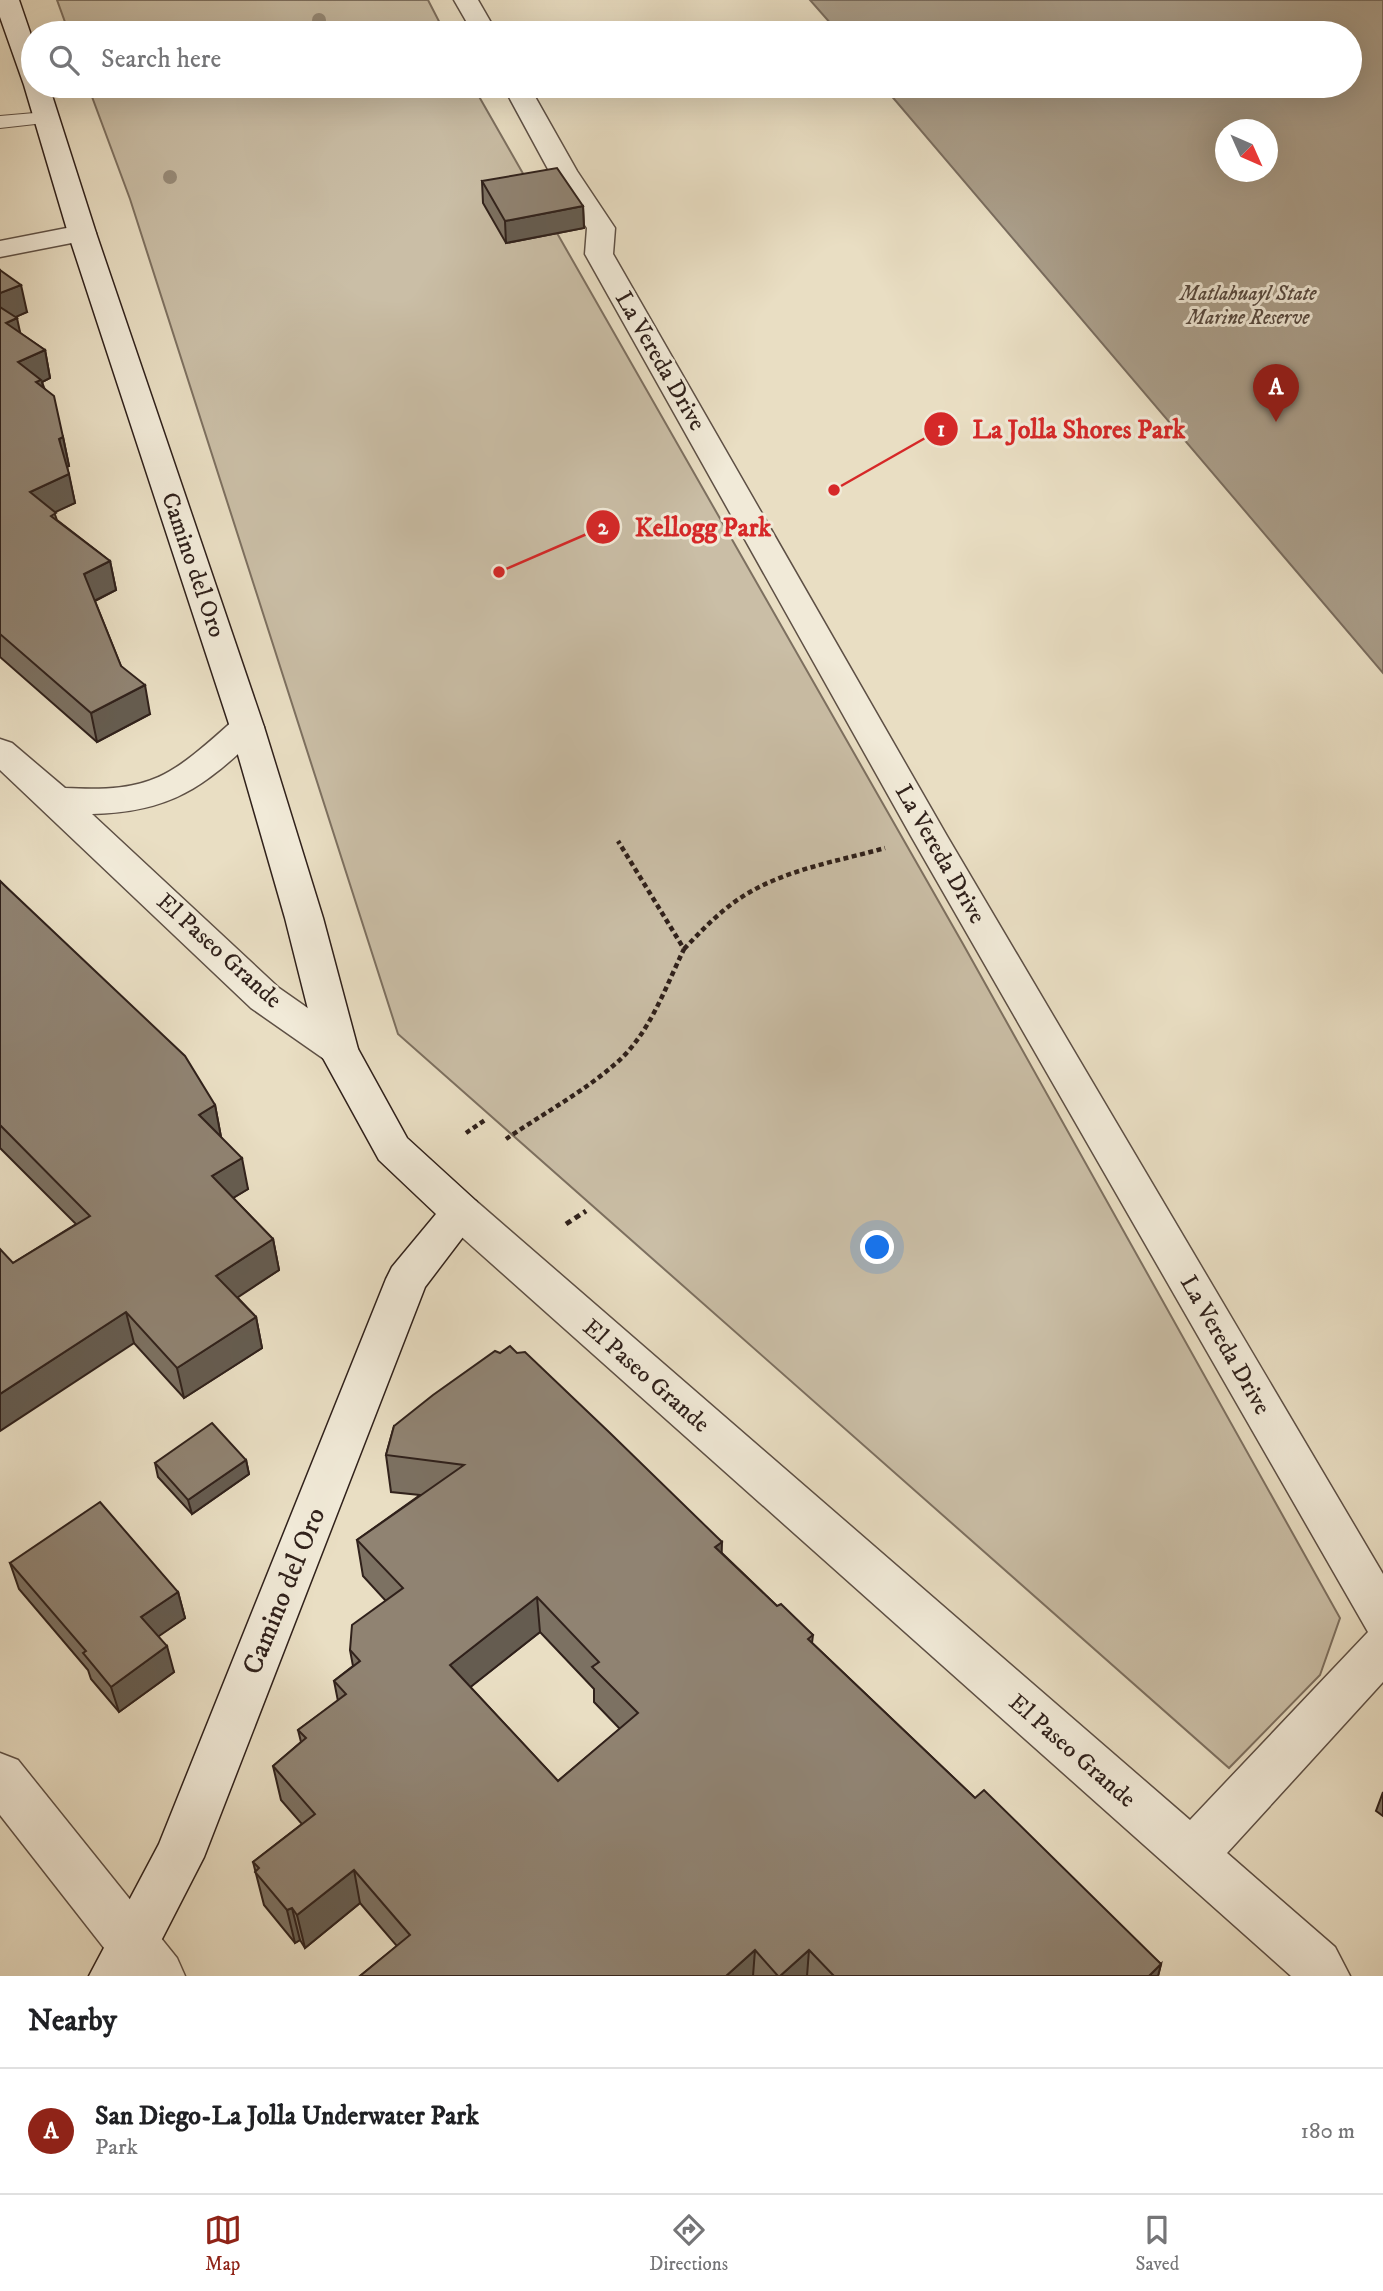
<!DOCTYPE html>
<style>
body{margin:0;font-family:"IM FELL DW Pica",serif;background:#f6f6f6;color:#202124}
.compass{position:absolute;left:1215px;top:119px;width:63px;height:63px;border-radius:50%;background:#fff;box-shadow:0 7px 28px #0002;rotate:135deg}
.you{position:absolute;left:878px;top:1248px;width:24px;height:24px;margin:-18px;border:5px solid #fff;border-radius:50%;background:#1a73e8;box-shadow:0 0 0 10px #1a73e833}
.badge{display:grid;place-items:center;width:46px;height:46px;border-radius:50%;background:#8f2418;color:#fff;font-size:23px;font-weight:700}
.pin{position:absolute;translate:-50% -58px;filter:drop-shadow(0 2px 4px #0008)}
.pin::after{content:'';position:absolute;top:37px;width:24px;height:21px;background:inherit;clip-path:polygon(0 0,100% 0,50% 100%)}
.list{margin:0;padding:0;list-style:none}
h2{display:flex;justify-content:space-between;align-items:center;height:91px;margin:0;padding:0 28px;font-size:30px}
h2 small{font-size:23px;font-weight:400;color:#757577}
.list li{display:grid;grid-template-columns:46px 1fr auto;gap:21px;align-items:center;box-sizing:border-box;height:126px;padding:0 28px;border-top:2px solid #e0e0e0}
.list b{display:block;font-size:26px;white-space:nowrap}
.list p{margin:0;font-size:23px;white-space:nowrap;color:#757577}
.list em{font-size:23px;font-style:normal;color:#757577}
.icon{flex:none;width:38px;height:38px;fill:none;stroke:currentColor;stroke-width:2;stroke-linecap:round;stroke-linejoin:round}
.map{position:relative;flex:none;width:1383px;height:1976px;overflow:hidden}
.search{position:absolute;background:#fff;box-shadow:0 7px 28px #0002;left:21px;right:21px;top:21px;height:77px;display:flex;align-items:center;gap:18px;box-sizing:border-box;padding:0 24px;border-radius:38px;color:#757577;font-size:26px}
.sheet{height:217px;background:#fff}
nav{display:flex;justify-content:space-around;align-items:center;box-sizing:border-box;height:98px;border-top:2px solid #e0e0e0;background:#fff;font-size:19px;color:#757577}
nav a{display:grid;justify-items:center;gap:4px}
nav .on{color:#8f2418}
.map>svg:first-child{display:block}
.green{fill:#cabea6;stroke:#7d7060;stroke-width:2}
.water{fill:#aa9e8a;stroke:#796c5e;stroke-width:2;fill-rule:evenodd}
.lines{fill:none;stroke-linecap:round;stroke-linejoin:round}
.lane-casing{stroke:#5e5045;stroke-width:2}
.street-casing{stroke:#5e5045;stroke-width:3}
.secondary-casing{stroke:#30211b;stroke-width:3}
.path-far1{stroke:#30211b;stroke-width:4.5;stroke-dasharray:5 3.5;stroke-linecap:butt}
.path{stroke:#30211b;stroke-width:5;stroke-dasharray:6 4.5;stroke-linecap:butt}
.lane{fill:#f1ead8;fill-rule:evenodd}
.street{fill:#f1ead8;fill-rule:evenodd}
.secondary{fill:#f1ead8;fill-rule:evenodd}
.tree{fill:#988c7a}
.wall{fill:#7c7162;stroke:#30211b;stroke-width:2;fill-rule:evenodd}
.shaded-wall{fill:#655c50;stroke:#30211b;stroke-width:2}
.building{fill:#908372;stroke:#30211b;stroke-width:2;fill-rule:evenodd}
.labels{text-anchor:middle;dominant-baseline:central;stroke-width:6;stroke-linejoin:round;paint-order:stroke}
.far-park-label{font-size:21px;font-style:italic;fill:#56483e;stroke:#f1ead8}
.street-label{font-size:24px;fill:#30211b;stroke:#f1ead8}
.near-street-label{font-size:28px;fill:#30211b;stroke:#f1ead8}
.leader{fill:none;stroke:#d62828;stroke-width:2.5}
.callout-dot{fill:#d62828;stroke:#f1ead8;stroke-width:2.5}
.mark-label{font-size:21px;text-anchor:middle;font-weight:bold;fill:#fff}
.callout-label{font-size:26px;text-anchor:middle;font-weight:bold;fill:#d62828;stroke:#f1ead8;stroke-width:6;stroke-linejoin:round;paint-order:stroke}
</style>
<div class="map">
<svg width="1383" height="1976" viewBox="0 0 1383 1976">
<rect width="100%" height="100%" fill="#e9dec3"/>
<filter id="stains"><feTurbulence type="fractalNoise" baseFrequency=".00286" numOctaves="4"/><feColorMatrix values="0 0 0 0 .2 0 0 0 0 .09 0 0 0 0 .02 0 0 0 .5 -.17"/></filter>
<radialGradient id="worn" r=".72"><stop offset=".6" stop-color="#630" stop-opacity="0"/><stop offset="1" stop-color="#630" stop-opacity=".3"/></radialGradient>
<g class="green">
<polygon points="57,0 428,0 445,33 69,33"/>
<polygon points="88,86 473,86 963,944 1340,1618 1320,1675 1229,1768 398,1034 130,199"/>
</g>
<path class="water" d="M810,0H1383V673L883,86H1350V33H839ZM1226,130H1268V172H1226Z"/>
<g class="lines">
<g class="lane-casing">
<polygon id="lane" points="46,112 53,114 56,118 53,122 0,128 0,116"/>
</g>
<g class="street-casing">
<g id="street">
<polygon points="454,0 478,0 497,33 473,33"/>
<polygon points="503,86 529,86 577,171 615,228 613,254 947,836 1383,1574 1383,1682 1227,1853 1335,1947 1350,1976 1291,1976 446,1223 440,1212 446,1201 461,1196 476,1201 1190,1820 1368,1632 911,836 585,254 587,228 549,171"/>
<polygon points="82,225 92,227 96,233 92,239 0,257 0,241"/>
<path d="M247,716L259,719L264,727L259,735C203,787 172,812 92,814L279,988L352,1039L358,1049L352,1059L338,1063L324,1059L251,1008L0,770V739L12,743L65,788C153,793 171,776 235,719Z"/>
<polygon points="0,1753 18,1760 177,1958 185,1976 126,1976 0,1815"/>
</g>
</g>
<g class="secondary-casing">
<polygon id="secondary" points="0,0 19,0 33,41 33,86 49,86 96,233 264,727 323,918 358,1049 407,1138 476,1201 482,1212 425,1287 204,1857 143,1976 89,1976 159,1844 386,1279 392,1267 436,1214 379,1160 318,1049 285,918 230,727 68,233 24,85 0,17"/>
</g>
<g class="path-far1">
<path d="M684,949C703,929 722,909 745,895C787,869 839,861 885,848"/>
<polyline points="466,1133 485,1120"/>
<path d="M506,1139C541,1115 583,1092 614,1065C649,1036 665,988 684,949L618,841"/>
</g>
<polyline class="path" points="566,1224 586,1211"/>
<use href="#lane" class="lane"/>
<use href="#street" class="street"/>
<use href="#secondary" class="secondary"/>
</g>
<g class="tree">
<circle cx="319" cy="20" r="7"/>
<circle cx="170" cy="177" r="7"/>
</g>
<g class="wall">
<polygon points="482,181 583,206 584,228 506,243 483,203"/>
<polygon points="0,270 27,312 15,317 20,333 45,350 50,378 42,382 63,437 69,466 67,467 75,503 54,512 57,520 110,561 116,590 95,601 121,666 150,714 97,742 0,657"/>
<polygon points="0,881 215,1105 221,1137 248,1189 233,1198 273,1239 279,1270 237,1297 256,1317 262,1348 184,1398 134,1343 13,1263 76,1224 0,1148"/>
<path d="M394,1426L722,1553L777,1606L813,1635L812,1643L975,1798L1161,1964L1158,1976H360L397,1946L360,1903L305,1948L300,1940L295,1943L264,1905L253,1862L302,1824L281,1800L273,1766L301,1742L298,1730L338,1701L334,1681L353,1666L350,1650L386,1601L363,1576L357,1540L420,1495L391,1492L386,1455ZM540,1632L594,1689V1702L620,1729L558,1781L470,1687Z"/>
<polygon points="246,1460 249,1474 192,1514 158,1477 155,1463"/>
<polygon points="10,1563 178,1592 185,1618 158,1636 174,1672 119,1712 91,1679 88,1670 19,1589"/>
<polygon points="1383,1792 1383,1816 1376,1811"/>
</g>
<g class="shaded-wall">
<polygon points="583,206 584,228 506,243 505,221"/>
<polygon points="21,285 27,312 0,324 0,293"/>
<polygon points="17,318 23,346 6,323"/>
<polygon points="45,350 50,378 42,382 47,408 18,362"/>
<polygon points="63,437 69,466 64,467 59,439"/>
<polygon points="69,474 75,503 36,521 30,492"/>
<polygon points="110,561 116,590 90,603 84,574"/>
<polygon points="145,685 150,714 97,742 91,713"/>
<polygon points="215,1105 221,1137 199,1115"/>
<polygon points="242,1158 248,1189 218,1207 212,1176"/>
<polygon points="273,1239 279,1270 223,1307 216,1276"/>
<polygon points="126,1312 134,1343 0,1431 0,1394"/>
<polygon points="256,1317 262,1348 184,1398 177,1368"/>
<polygon points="246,1460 249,1474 192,1514 188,1500"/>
<polygon points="722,1542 721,1578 715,1547"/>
<polygon points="178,1592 185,1618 149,1643 141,1617"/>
<polygon points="537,1597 540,1632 454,1700 450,1665"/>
<polygon points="167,1646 174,1672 119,1712 111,1687"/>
<polygon points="354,1870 360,1903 305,1948 297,1915"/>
<polygon points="292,1908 300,1940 295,1943 287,1910"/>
<polygon points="755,1950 753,1976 726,1976"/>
<polygon points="809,1950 807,1976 780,1976"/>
<polygon points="1161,1964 1158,1976 1149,1976"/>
</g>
<g class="building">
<polygon points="557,168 583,206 505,221 482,181"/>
<polygon points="0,270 21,285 0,293"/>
<polygon points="0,307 17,318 6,323 45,350 18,362 41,380 36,382 54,396 63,437 59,439 69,474 30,492 56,513 51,516 110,561 84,574 121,666 145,685 91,713 0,634"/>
<polygon points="0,881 185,1056 215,1105 199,1115 242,1158 212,1176 273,1239 216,1276 256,1317 177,1368 126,1312 0,1394 0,1249 13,1263 90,1216 0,1125"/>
<path d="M510,1346L517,1353L525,1352L610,1433L722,1542L715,1547L777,1606L781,1604L813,1635L808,1639L975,1798L984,1790L1161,1964L1149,1976H834L809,1950L780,1976H778L755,1950L726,1976H360L410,1935L354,1870L297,1915L292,1908L287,1910L255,1872L259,1868L253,1862L315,1814L273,1766L306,1738L298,1730L346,1694L334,1681L360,1661L350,1650L352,1625L403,1588L357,1540L464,1465L386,1455L394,1426L433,1395L495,1351L500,1353ZM537,1597L599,1662L592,1667L638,1713L558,1781L450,1665Z"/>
<polygon points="212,1423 246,1460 188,1500 155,1463"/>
<polygon points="100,1502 178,1592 141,1617 167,1646 111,1687 83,1653 86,1651 10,1563"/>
</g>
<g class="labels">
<g class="far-park-label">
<text x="1248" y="294">Matlahuayl State<tspan x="1248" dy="24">Marine Reserve</tspan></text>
</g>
<g class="street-label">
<text transform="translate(660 361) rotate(60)">La Vereda Drive</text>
<text transform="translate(193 565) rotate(71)">Camino del Oro</text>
<text transform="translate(940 854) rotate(60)">La Vereda Drive</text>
<text transform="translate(219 951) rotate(42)">El Paseo Grande</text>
<text transform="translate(1225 1345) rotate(60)">La Vereda Drive</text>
<text transform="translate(646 1376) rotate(41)">El Paseo Grande</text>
<text transform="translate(1072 1751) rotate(41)">El Paseo Grande</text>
</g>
<g class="near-street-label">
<text transform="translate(284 1591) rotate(-68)">Camino del Oro</text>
</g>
</g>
<path class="leader" d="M834 490L941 429M499 572L603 527"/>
<g class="callout-dot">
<circle cx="834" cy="490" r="7"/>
<circle cx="499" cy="572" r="7"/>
<circle cx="941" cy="429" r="18"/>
<circle cx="603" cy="527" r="18"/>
</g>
<g class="mark-label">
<text x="941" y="436">1</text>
<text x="603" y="534">2</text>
</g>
<g class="callout-label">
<text x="1079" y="438">La Jolla Shores Park</text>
<text x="703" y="536">Kellogg Park</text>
</g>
<rect width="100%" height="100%" filter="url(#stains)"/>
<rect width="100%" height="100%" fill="url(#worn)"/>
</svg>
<svg class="compass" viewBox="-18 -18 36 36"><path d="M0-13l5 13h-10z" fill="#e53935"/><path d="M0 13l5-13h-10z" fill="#757577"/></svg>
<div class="you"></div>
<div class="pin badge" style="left:1276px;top:422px">A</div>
<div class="search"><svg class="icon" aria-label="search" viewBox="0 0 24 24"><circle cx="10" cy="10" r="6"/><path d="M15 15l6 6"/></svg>Search here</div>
</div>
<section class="sheet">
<h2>Nearby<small></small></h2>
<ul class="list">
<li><span class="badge">A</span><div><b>San Diego-La Jolla Underwater Park</b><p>Park</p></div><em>180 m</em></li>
</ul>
</section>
<nav>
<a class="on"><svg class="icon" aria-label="map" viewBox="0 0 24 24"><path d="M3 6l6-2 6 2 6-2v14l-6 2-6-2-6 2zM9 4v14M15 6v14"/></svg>Map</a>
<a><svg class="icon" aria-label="directions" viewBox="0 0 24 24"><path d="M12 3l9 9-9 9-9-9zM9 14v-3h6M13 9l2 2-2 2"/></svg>Directions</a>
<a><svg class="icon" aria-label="saved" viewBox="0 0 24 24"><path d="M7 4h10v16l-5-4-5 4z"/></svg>Saved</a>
</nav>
